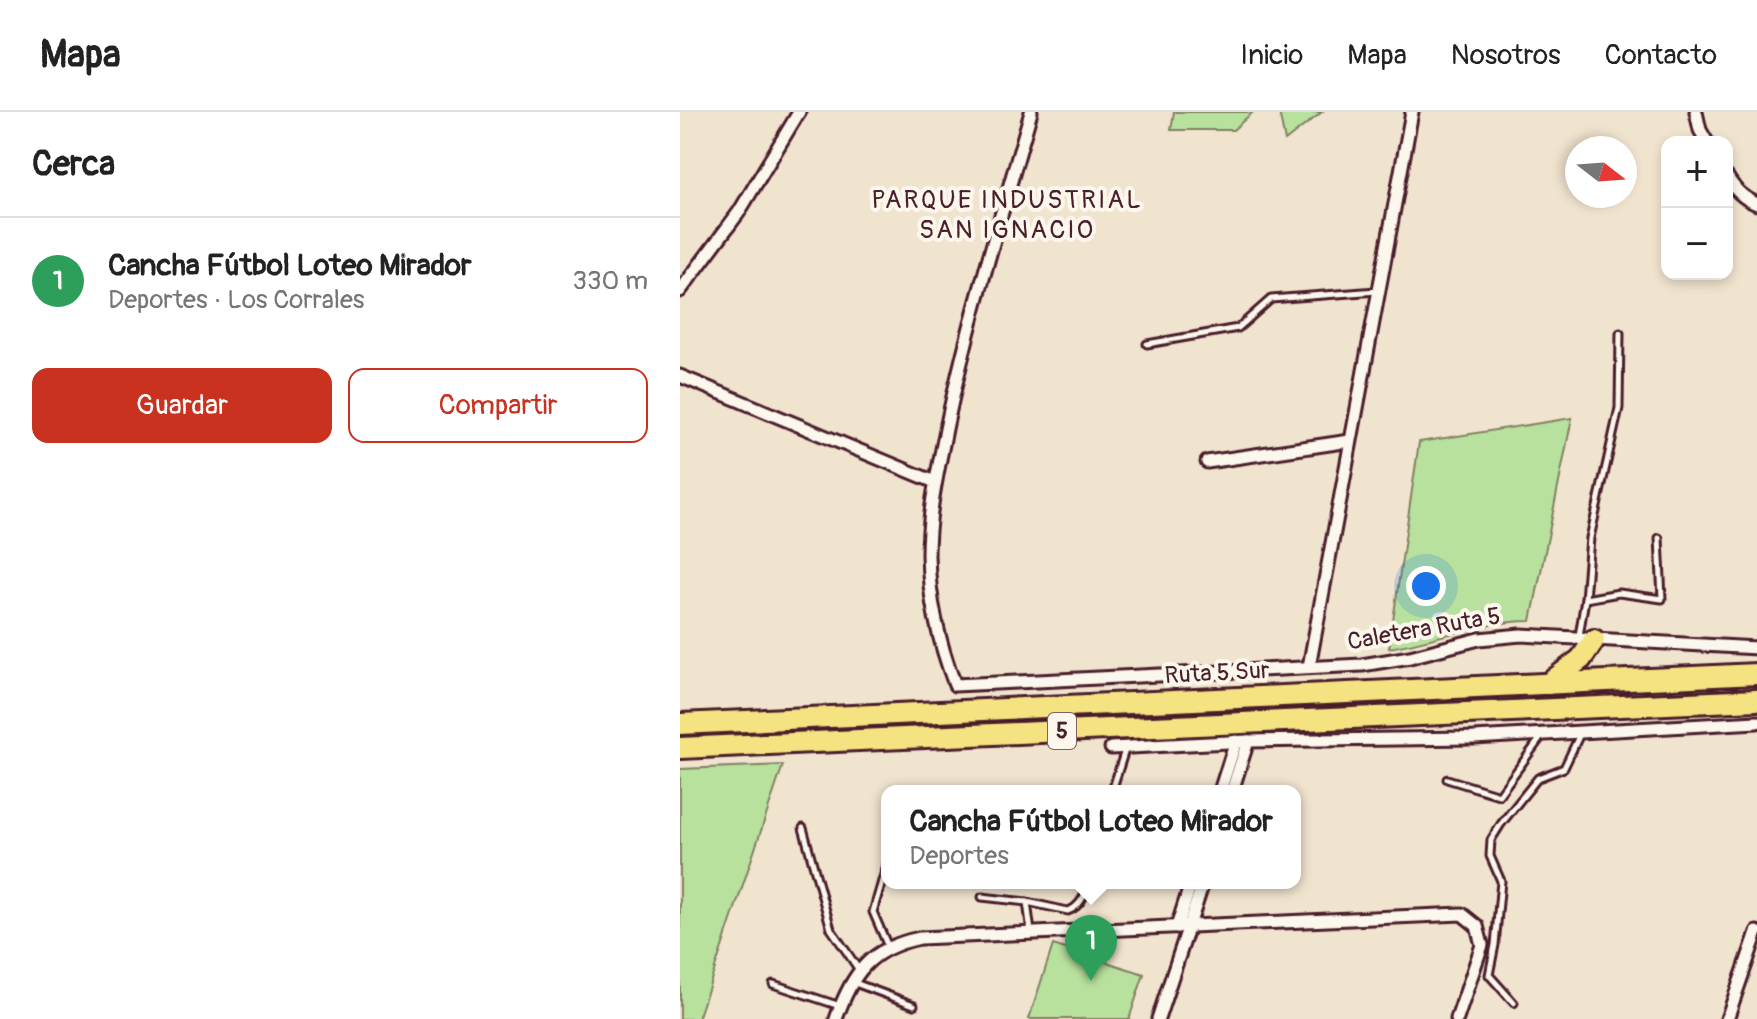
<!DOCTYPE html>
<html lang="es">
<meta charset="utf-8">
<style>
body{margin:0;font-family:Pangolin,sans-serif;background:#f6f6f6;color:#222}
.controls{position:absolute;right:24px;top:24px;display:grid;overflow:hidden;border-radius:16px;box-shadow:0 4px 12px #0003}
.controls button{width:72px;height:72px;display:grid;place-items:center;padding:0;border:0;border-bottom:2px solid #e0e0e0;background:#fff;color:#222;font:40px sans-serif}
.compass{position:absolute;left:885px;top:24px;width:72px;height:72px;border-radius:50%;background:#fff;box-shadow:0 4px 12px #0003;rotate:107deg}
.you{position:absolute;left:746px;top:474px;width:28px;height:28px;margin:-20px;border:6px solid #fff;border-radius:50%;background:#1a73e8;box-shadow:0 0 0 12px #1a73e833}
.badge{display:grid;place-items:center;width:52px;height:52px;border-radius:50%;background:#c8321e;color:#fff;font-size:26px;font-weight:700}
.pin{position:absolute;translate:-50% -66px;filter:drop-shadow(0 2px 4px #0008)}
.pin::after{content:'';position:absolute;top:42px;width:28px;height:24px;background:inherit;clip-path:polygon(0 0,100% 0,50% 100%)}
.popup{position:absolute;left:201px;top:673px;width:420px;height:104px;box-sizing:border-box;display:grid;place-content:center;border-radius:16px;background:#fff;filter:drop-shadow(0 2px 6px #0005);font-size:26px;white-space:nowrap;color:#767676}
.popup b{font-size:30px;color:#222}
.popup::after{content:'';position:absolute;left:50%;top:100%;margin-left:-16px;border:16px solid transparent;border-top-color:#fff}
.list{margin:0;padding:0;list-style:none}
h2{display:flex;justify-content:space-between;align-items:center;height:104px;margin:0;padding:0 32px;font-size:34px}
h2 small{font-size:26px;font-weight:400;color:#767676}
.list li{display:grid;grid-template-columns:52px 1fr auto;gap:24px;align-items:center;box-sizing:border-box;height:128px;padding:0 32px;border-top:2px solid #e0e0e0}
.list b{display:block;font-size:30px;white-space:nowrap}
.list p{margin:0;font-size:26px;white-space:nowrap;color:#767676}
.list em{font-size:26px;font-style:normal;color:#767676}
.actions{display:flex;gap:16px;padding:24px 32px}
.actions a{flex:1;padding:18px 0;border:2px solid #c8321e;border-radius:16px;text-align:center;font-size:28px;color:#c8321e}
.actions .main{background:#c8321e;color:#fff}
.map{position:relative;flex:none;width:1077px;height:907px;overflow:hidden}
header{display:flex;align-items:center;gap:48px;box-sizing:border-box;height:112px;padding:0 40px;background:#fff;border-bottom:2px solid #e0e0e0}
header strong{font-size:38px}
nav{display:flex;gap:44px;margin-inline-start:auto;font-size:28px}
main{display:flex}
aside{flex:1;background:#fff}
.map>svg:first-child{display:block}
.green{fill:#b8e19d;stroke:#818064;stroke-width:2}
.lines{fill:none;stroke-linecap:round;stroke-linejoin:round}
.service-casing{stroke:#4a1f2b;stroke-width:11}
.minor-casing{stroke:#4a1f2b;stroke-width:17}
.motorway-casing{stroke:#4a1f2b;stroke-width:26}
.service{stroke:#fbf7ec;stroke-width:5}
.minor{stroke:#fbf7ec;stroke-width:11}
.motorway{stroke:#f5e382;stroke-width:20}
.labels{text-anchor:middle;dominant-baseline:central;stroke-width:8;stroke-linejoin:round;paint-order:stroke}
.shield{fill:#fbf7ec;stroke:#7f6065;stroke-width:2}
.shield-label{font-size:22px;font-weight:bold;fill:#4a1f2b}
.street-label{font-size:24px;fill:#4a1f2b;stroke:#fbf7ec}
.neighbourhood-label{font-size:26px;letter-spacing:2px;fill:#4a1f2b;stroke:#fbf7ec}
</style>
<header>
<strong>Mapa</strong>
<nav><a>Inicio</a><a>Mapa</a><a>Nosotros</a><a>Contacto</a></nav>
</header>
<main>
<aside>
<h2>Cerca<small></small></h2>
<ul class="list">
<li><span class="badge" style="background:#2e9e5b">1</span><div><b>Cancha Fútbol Loteo Mirador</b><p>Deportes · Los Corrales</p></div><em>330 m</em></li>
</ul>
<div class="actions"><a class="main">Guardar</a><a>Compartir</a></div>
</aside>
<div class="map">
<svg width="1077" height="907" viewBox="0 0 1077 907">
<rect width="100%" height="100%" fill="#f1e4cf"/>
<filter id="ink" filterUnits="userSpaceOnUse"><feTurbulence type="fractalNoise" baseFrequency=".0125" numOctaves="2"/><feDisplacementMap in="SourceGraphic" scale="16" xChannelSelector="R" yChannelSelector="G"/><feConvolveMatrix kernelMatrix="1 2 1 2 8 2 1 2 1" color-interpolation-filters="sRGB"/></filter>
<g filter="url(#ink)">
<g class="green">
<polygon points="494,0 573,0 553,18 491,18"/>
<polygon points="599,0 642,0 605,29"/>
<path d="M892,306L851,509C802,509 757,528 709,536L739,330Z"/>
<polygon points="103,653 18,907 0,907 0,657"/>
<polygon points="373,833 464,862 449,907 349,907"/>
</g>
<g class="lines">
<g class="service-casing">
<g id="service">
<polyline points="467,232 558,216 591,187 697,179"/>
<polyline points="905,487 939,481 982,487 979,426"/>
<polyline points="899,524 905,487 910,426 939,296 940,221"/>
<polyline points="767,667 819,683 862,624"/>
<polyline points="432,679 445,638"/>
<polyline points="123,716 151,817 179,858"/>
<polyline points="207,752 193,800 209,837"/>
<path d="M302,785L347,790L388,799C400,795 405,783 409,771"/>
<polyline points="347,790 351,820"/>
<polyline points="175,871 234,893"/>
<polyline points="93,872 160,894"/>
<polyline points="834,891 809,863 815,833 821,769 810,744 811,728 821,712 858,666 884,656 900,622"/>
</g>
</g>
<g class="minor-casing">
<g id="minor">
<path d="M351,0C321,105 288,210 266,317C258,359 248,400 248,443C249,488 259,531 275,573L682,553L730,545L799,527L841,523L1077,536"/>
<polyline points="1016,0 1020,18 1027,30"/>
<path d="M1047,65C1055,78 1063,86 1077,92"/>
<polyline points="0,179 59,100 119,0"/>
<polyline points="0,264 255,370"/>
<polyline points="527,350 670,329"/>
<polyline points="629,555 732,0"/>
<polyline points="431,636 568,629 794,626 1077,610"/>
<polyline points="540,679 556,629"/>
<polyline points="552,679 568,629"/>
<polyline points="497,815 511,771"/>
<path d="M156,907C172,861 190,836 240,826L782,802L797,814L802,833L777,907"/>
<polyline points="478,907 523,771"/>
<polyline points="1047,907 1077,820"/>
</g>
</g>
<g class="motorway-casing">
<g id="motorway">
<polyline points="868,572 901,547 914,528"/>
<polyline points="0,612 1077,562"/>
<polyline points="0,636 1077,588"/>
</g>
</g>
<use href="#service" class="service"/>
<use href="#minor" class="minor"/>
<use href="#motorway" class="motorway"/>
</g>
</g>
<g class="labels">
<rect class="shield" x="368" y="601" width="28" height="36" rx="6"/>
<g class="shield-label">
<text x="382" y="619">5</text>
</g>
<g class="street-label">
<text transform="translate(744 517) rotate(-10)">Caletera Ruta 5</text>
<text transform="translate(537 561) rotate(-3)">Ruta 5 Sur</text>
</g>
<g class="neighbourhood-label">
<text x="327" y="88">PARQUE INDUSTRIAL<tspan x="327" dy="30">SAN IGNACIO</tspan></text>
</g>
</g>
</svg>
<div class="controls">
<button>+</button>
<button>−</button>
</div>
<svg class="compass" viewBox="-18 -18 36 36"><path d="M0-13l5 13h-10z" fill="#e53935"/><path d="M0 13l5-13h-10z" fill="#767676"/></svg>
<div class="you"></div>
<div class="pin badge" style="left:411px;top:869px;background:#2e9e5b">1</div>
<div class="popup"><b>Cancha Fútbol Loteo Mirador</b>Deportes</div>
</div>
</main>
